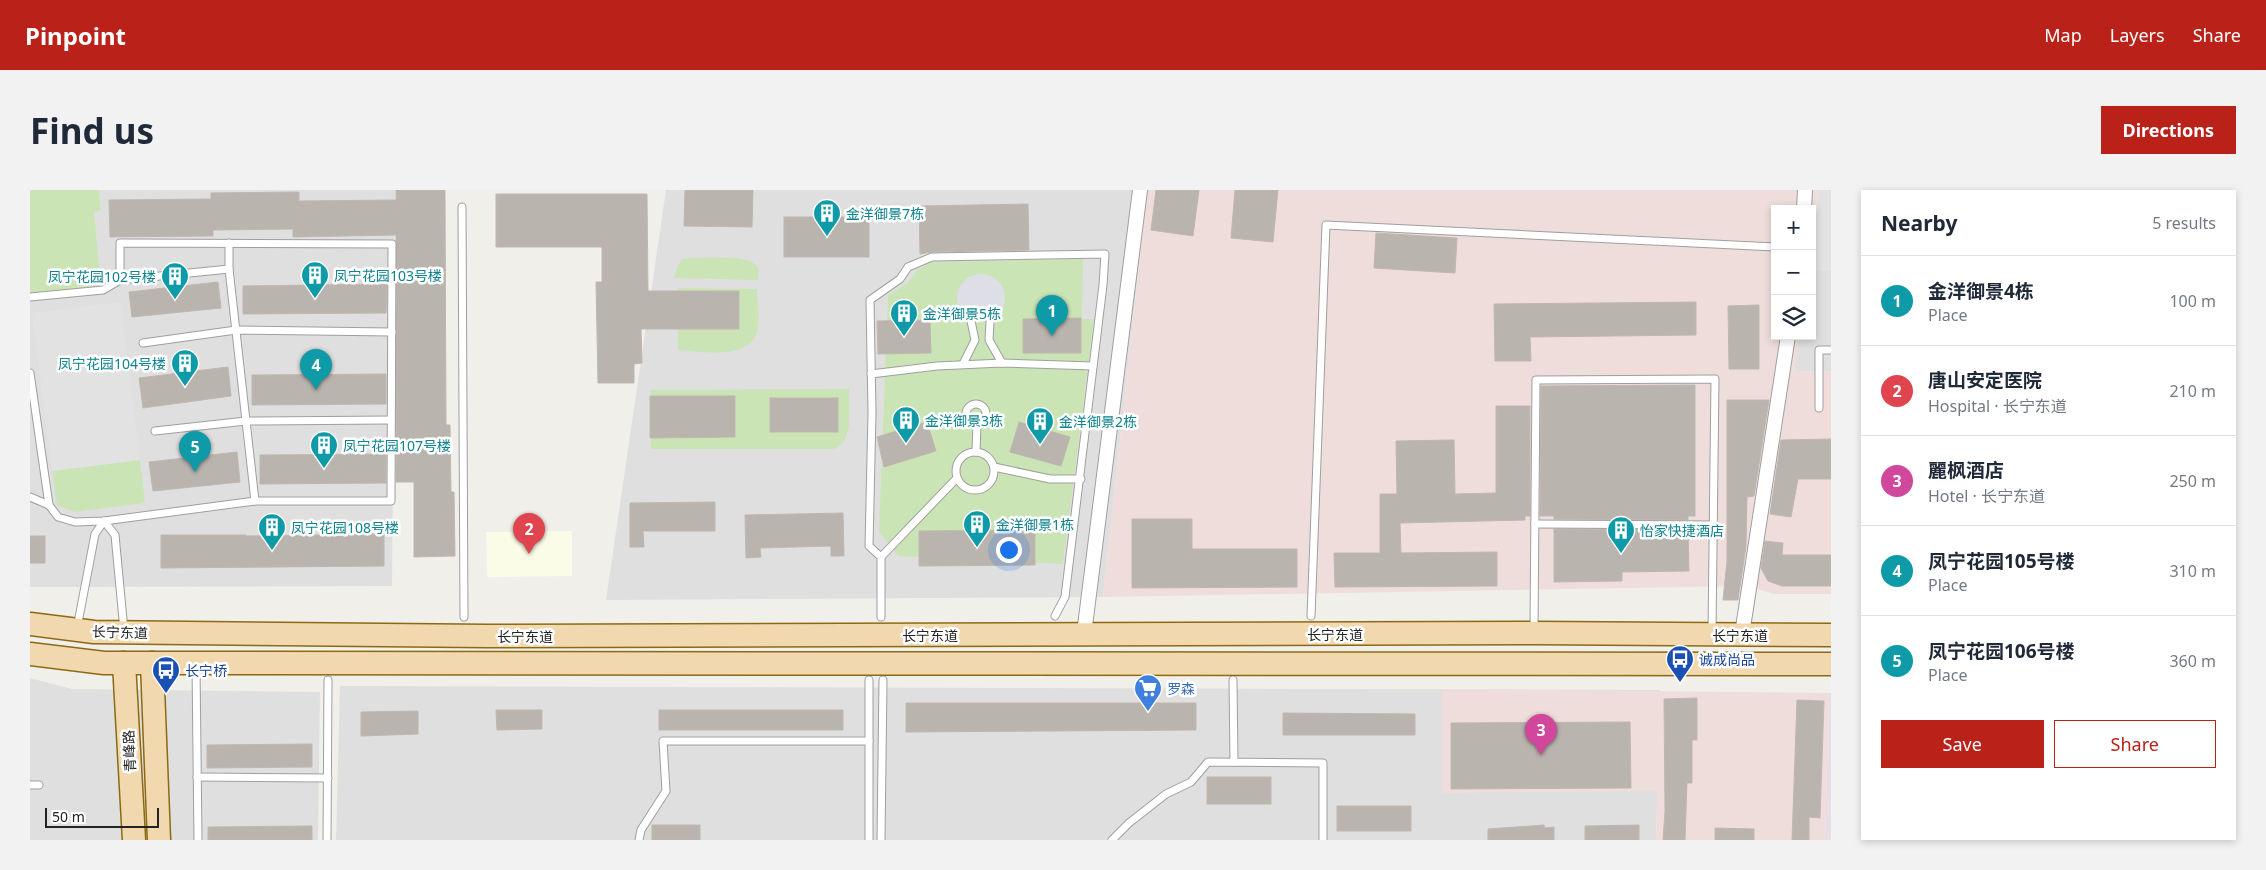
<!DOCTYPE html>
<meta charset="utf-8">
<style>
body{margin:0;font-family:"Noto Sans","Noto Sans SC",sans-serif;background:#f2f2f3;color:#1f2937}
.controls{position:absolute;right:15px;top:15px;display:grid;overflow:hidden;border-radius:0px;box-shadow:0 2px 8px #0003}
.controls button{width:45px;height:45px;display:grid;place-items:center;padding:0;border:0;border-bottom:1px solid #e0e1e3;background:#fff;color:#1f2937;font:25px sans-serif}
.scale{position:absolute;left:15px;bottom:12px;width:114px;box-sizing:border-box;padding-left:5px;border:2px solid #222;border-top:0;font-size:14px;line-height:18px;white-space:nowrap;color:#222;-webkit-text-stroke:4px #fff;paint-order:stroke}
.you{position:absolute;left:978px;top:359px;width:18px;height:18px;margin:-12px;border:4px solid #fff;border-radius:50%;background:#1a73e8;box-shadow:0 0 0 8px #1a73e833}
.badge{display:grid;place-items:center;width:32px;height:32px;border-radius:50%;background:#ba2119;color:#fff;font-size:16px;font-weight:700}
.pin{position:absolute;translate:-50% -41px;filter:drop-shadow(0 1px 2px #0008)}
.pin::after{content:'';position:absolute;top:26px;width:18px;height:15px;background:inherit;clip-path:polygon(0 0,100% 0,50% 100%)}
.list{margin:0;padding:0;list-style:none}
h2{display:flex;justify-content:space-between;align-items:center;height:65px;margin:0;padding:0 20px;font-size:21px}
h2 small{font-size:16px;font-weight:400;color:#747a83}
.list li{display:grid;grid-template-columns:32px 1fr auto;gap:15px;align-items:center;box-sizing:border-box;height:90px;padding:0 20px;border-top:1px solid #e0e1e3}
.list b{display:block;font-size:19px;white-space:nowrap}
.list p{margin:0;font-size:16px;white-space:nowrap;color:#747a83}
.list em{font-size:16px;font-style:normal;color:#747a83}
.actions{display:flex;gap:10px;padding:15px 20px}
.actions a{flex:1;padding:11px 0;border:1px solid #ba2119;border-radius:0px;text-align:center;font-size:18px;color:#ba2119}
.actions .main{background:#ba2119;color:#fff}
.icon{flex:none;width:28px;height:28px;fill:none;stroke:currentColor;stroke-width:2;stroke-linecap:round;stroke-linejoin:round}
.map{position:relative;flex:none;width:1801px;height:650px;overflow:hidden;border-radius:0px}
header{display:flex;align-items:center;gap:30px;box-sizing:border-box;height:70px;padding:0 25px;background:#ba2119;color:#fff}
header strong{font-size:24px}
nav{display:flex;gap:28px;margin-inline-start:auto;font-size:18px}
.intro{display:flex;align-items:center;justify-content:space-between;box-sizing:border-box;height:120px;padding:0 30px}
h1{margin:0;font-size:35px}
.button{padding:12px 22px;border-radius:0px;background:#ba2119;color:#fff;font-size:18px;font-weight:700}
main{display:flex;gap:30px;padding:0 30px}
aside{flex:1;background:#fff;border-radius:0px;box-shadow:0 2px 8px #0003}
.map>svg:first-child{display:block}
.residential{fill:#dfdfdf}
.commercial{fill:#efdddb}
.industrial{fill:#e9dce6}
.education{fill:#fbfce7}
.grass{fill:#cae4b6}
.parking{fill:#e2e2e2}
.plaza{fill:#dedee6}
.building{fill:#bab4af;stroke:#c1b7ae}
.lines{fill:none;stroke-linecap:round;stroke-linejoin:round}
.lane-casing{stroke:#9f9f9f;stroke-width:9}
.street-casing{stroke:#9f9f9f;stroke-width:16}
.primary-casing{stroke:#8c6a13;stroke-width:25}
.lane{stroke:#fff;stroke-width:7}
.street{stroke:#fff;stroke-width:14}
.primary{stroke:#f1d8ae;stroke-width:22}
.labels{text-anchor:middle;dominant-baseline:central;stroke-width:5;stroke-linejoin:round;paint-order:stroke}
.culture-label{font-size:14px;fill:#0d838f;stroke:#fff;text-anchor:start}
.street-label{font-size:14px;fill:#222;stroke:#fff}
.transit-label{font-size:14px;fill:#164399;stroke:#fff;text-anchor:start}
.shop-label{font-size:14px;fill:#366cbe;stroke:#fff;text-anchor:start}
</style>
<header>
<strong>Pinpoint</strong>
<nav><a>Map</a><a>Layers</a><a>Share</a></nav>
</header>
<div class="intro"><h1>Find us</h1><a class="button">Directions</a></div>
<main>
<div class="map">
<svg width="1801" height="650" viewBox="0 0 1801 650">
<rect width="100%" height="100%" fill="#f1efea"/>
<g class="residential">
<polygon points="0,0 365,0 362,396 0,397"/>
<polygon points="636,0 1117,0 1073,407 576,410"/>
<polygon points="1782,81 1801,81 1801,181 1764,182 1769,146 1782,146"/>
<polygon points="0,488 42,499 290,502 288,650 0,650"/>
<polygon points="310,496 1630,500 1626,650 306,650"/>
</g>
<g class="commercial">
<polygon points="1117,0 1788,0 1782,61 1782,19 1745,19 1745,146 1769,146 1764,182 1801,181 1801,404 1743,404 1719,396 1073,407"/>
<polygon points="1412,499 1799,503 1795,650 1626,650 1627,601 1412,603"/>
</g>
<polygon class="industrial" points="1799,503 1801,503 1801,650 1795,650"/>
<polygon class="education" points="542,341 542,386 457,387 456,342"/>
<g class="grass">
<polygon points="0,0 69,0 71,20 64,22 70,89 62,98 5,104 0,101"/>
<path d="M662,68C677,68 721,63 728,78C729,81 728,86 728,90L644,88L647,77L652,69Z"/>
<polygon points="1053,69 1052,129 1064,129 1033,374 868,366 849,342 858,105 878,93 887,80 902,72"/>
<path d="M648,98L727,99C727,112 731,130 727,142C718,171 671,161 648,160Z"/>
<path d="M819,199C818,218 825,252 803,259H621V200Z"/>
<polygon points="110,270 115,313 44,322 27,315 22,281"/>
</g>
<g class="parking">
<polygon points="1788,0 1801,0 1801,81 1782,81"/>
<polygon points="90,112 110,270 22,281 2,123"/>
</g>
<circle class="plaza" cx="951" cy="108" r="24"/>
<g class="building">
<polygon points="366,0 415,0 416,235 420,235 421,302 424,302 425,366 384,367 384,292 366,292 366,45 263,47 263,39 183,40 183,46 80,47 79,10 181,9 181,3 269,2 269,11 366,10"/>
<polygon points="655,0 723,0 722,37 654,36"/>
<polygon points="1126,0 1169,0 1163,46 1121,40"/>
<polygon points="1205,0 1248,0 1243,52 1201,48"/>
<polygon points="466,4 617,4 618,101 709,101 709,139 611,139 612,173 604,174 604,193 568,193 566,92 572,92 572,57 466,57"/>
<polygon points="998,14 999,60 902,62 890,64 889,16"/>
<rect x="754" y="27" width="85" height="40"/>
<polygon points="1346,43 1427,48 1425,83 1344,78"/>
<polygon points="188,92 191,118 102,127 99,102"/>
<polygon points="357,94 356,123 213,124 213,96"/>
<polygon points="1666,112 1666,145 1500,147 1501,171 1465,171 1464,114"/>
<polygon points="1729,115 1729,179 1699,179 1698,116"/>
<polygon points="1051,128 1051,163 993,163 993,129"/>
<polygon points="900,130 901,163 848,164 847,131"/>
<polygon points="198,177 201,206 113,218 109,188"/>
<polygon points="356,184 356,214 222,215 222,185"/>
<polygon points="1665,195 1665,326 1658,326 1658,330 1524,329 1524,326 1510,326 1511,196"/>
<polygon points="620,206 705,206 705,247 620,248"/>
<rect x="740" y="208" width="68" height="34"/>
<polygon points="1697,210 1739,210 1724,306 1717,307 1716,356 1708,410 1693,410 1697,371"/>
<polygon points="1466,216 1500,216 1500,326 1495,326 1495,330 1370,333 1371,363 1467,362 1467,396 1305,397 1304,363 1350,363 1350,304 1367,304 1366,251 1424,250 1425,304 1466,303"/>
<polygon points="897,232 906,261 854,277 847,247"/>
<polygon points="989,232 1040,247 1031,276 980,262"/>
<polygon points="1801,249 1801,289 1768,289 1761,327 1740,324 1751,250"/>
<polygon points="207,262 210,292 123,301 119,272"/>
<polygon points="356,264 356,293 230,294 230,265"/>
<polygon points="685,312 685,341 613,341 614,357 600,357 600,313"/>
<polygon points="813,323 814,366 801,366 801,356 730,358 731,367 716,368 715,325"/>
<polygon points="1102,329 1162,329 1162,359 1267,359 1267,397 1102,398"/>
<polygon points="1524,339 1658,340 1659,381 1592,382 1592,391 1524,392"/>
<polygon points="1005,340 1005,375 889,376 889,341"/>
<polygon points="354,344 354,376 131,378 131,345 216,345 216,346"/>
<rect x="0" y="346" width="15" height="27"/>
<polygon points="1735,351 1753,353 1752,365 1801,365 1801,396 1752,396 1738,391 1731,378"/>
<polygon points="1667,508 1667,550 1662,550 1662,593 1657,593 1655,650 1633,650 1635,621 1634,509"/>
<polygon points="1767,510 1794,511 1790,628 1779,627 1779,650 1762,650"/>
<polygon points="876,513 1166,513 1166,540 876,542"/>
<polygon points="466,520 512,520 512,539 467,540"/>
<rect x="629" y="520" width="184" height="20"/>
<polygon points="388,521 388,544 331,546 331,522"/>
<polygon points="1253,523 1385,524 1385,545 1253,545"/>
<polygon points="1600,532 1601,598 1421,599 1421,533"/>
<polygon points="282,554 282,577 177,578 177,555"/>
<rect x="1177" y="587" width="64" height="27"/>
<rect x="1307" y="616" width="74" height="25"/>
<rect x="622" y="635" width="48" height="15"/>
<polygon points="1514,635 1515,638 1524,637 1524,650 1458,650 1458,639"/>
<polygon points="1609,635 1609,650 1555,650 1555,636"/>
<polygon points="282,636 282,650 178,650 178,637"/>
<polygon points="1685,638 1724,639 1724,650 1685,650"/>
</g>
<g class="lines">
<g class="lane-casing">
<g id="lane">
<polyline points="432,17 434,427"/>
<polyline points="199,79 199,53"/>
<polyline points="90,90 90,53 362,54 361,311 225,311"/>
<polyline points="0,107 73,100 90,90 199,79 225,311 74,331 45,332 28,327 19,315 0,183"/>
<polyline points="960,131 959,150 972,173"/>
<polyline points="113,153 206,140 362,142"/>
<polyline points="933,174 945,150 941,131"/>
<polyline points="841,184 907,176 972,173 1063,176"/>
<circle cx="946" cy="224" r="10"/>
<polyline points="1789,218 1789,160 1801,160"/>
<polyline points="125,241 216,231 361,230"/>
<polyline points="946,262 947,234"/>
<circle cx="945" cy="281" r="19"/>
<polyline points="964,277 1020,289 1051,289"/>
<polyline points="0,307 19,315"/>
<polyline points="1505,334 1683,335"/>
<polyline points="851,367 927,288"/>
<polyline points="1281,426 1296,35 1745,57"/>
<polyline points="851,427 851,367 839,356 842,223 840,110 870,89 878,77 902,67 1075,64 1073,95 1035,407 1025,426"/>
<polyline points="47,438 65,344 74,331 85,345 94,440"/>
<polyline points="1504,440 1506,190 1685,189 1682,442"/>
<polyline points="166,476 168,650"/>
<polyline points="839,490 839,650"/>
<polyline points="1203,490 1204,572"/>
<polyline points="167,587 298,588"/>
<polyline points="0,595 9,595"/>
<polyline points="297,650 298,490"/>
<polyline points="609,650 611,640 636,601 633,551 839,551"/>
<polyline points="851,650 853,490"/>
<polyline points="1082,650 1099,633 1136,604 1161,592 1178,572 1293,573 1293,650"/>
</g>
</g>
<g class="street-casing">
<g id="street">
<polyline points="1774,19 1775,0"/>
<polyline points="1054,444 1110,0"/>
<polyline points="1712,444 1758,146"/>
</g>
</g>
<g class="primary-casing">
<g id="primary">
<polyline points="0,434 64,442 457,446 1504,443 1801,445"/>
<polyline points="0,464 74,473 1801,474"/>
<polyline points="94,473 104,650"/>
<polyline points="122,473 129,650"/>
</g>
</g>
<use href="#lane" class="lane"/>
<use href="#street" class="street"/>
<use href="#primary" class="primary"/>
</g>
<defs>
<g id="building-pin" transform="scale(1.4375)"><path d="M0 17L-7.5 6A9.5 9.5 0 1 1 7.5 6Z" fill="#0f9aa8" stroke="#fff"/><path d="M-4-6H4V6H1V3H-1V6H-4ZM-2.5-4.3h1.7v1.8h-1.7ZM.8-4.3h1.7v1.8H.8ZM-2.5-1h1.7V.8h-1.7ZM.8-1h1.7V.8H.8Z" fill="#fff"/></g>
<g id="bus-pin" transform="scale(1.4375)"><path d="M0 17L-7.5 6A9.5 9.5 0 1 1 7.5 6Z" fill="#1a4fb4" stroke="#fff"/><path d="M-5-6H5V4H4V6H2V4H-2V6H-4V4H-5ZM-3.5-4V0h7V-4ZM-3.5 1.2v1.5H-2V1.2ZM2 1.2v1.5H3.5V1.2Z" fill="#fff"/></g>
<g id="supermarket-pin" transform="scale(1.4375)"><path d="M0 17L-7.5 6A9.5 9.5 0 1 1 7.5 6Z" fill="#3f7fe0" stroke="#fff"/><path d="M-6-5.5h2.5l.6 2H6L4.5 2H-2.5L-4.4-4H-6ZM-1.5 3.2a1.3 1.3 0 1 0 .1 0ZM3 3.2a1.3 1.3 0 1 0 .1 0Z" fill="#fff"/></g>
</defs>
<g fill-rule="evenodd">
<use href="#building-pin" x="797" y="23"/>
<use href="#building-pin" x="285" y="85"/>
<use href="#building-pin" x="145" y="86"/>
<use href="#building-pin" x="874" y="123"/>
<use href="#building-pin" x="155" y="173"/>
<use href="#building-pin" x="876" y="230"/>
<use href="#building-pin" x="1010" y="231"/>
<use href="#building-pin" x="294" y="255"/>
<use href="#building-pin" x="947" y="334"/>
<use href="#building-pin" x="242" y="337"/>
<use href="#building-pin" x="1591" y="340"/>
<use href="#bus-pin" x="1650" y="469"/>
<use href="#bus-pin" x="136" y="480"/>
<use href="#supermarket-pin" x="1118" y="498"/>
</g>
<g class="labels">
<g class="culture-label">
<text x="816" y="23">金洋御景7栋</text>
<text x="304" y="85">凤宁花园103号楼</text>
<text x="126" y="86" text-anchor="end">凤宁花园102号楼</text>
<text x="893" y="123">金洋御景5栋</text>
<text x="136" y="173" text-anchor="end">凤宁花园104号楼</text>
<text x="895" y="230">金洋御景3栋</text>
<text x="1029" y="231">金洋御景2栋</text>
<text x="313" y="255">凤宁花园107号楼</text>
<text x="966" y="334">金洋御景1栋</text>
<text x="261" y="337">凤宁花园108号楼</text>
<text x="1610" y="340">怡家快捷酒店</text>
</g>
<g class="street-label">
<text transform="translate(90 442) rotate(2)">长宁东道</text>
<text x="1305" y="444">长宁东道</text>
<text x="900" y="445">长宁东道</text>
<text x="1710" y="445">长宁东道</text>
<text x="495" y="446">长宁东道</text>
<text transform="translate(99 561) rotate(-93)">青峰路</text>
</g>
<g class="transit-label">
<text x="1669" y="469">诚成尚品</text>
<text x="155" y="480">长宁桥</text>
</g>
<g class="shop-label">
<text x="1137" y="498">罗森</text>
</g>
</g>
</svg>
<div class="controls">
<button>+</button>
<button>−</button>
<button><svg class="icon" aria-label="layers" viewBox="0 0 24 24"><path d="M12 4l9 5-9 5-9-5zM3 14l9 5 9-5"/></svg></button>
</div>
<div class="scale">50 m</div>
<div class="you"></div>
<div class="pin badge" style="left:1022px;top:146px;background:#0f9aa8">1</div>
<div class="pin badge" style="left:499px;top:364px;background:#e0444e">2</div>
<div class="pin badge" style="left:1511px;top:565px;background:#d1479c">3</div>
<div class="pin badge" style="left:286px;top:200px;background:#0f9aa8">4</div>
<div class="pin badge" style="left:165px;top:282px;background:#0f9aa8">5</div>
</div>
<aside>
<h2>Nearby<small>5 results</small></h2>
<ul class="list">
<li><span class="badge" style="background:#0f9aa8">1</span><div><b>金洋御景4栋</b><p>Place</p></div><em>100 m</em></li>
<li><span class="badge" style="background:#e0444e">2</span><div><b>唐山安定医院</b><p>Hospital · 长宁东道</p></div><em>210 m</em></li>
<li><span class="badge" style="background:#d1479c">3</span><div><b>麗枫酒店</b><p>Hotel · 长宁东道</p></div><em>250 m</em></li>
<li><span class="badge" style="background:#0f9aa8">4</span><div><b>凤宁花园105号楼</b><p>Place</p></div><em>310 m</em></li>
<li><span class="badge" style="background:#0f9aa8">5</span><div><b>凤宁花园106号楼</b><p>Place</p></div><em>360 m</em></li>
</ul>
<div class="actions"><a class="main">Save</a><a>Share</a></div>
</aside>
</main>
